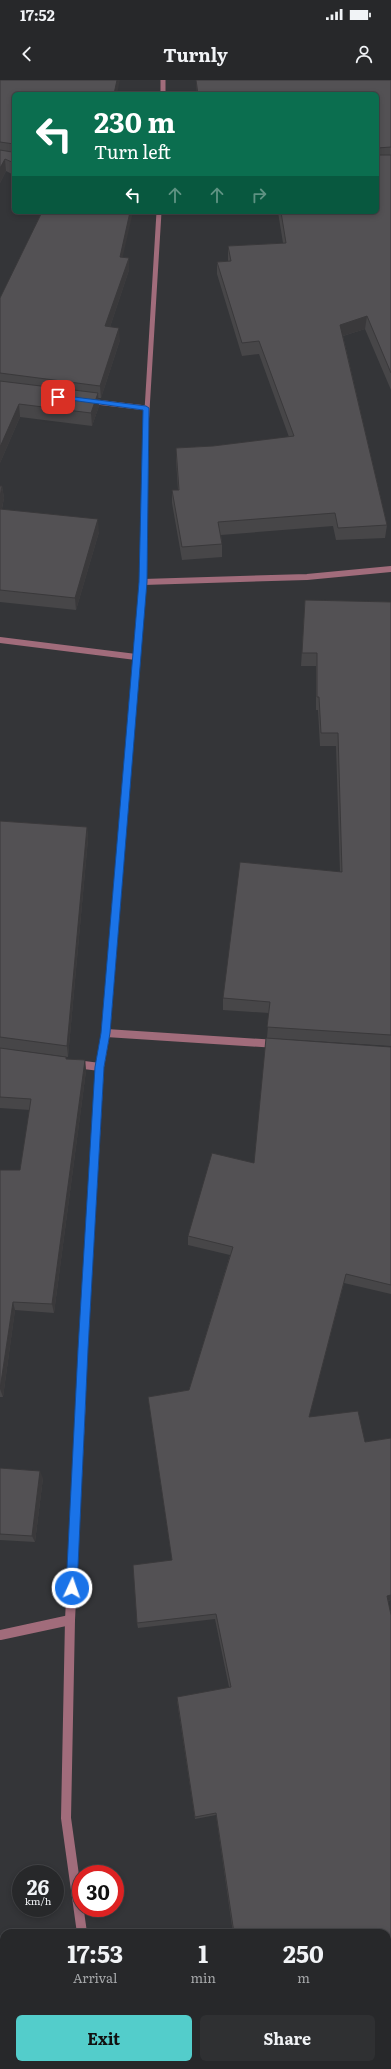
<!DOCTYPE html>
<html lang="en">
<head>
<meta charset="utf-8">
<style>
  :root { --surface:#27282a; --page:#2f3032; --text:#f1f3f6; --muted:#a4a6a8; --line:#434447; --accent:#53cdcb }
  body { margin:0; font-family:Literata,serif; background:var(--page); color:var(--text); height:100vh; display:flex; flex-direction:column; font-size:15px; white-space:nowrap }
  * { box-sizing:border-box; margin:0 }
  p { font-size:13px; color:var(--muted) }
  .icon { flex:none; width:22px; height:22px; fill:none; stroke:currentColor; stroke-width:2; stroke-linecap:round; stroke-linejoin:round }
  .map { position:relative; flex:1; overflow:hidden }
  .side { position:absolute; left:0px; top:1849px; width:391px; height:140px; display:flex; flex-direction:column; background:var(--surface); border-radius:12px 12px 0 0; box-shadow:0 2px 6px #0003,0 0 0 1px var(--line) }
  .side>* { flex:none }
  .top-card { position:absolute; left:12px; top:12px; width:367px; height:122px; border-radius:6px; box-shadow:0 2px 6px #0003,0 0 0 1px var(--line); background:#0b6e4f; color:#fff; overflow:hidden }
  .speed { position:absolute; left:12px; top:1785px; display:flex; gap:8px; font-size:20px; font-weight:700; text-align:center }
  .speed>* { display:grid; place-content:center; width:52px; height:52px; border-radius:50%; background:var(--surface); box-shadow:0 2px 6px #0003,0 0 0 1px var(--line); line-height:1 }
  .speed small { font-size:10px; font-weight:400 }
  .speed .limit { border:6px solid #d22; background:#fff; color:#111 }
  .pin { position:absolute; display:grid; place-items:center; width:34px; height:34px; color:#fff; margin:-17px; border-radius:8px; box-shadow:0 2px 6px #0006 }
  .me { position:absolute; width:44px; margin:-22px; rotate:3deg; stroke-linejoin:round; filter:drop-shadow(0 0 3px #0008) }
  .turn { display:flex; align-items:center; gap:14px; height:84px; padding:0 16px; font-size:18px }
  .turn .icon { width:52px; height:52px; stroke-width:2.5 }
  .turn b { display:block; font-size:28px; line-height:34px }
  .lanes { display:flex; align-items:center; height:38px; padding:0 16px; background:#0003; justify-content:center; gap:20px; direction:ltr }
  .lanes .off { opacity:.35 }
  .eta { display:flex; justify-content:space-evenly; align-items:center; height:68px; text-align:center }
  .eta b { font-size:24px; font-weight:700; line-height:28px }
  .primary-button { display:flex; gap:8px; margin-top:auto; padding:8px 16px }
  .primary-button a { flex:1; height:46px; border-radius:6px; background:var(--accent); color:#111; font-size:16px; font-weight:700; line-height:46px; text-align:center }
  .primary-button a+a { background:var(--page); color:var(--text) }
  .status { display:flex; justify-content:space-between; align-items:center; height:28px; padding:0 20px; background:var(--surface); direction:ltr }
  .status svg { height:11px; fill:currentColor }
  header { display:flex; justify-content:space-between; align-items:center; height:52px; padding:0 16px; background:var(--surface); font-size:18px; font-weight:700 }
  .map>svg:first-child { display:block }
</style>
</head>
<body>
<div class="status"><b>17:52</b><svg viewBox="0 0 49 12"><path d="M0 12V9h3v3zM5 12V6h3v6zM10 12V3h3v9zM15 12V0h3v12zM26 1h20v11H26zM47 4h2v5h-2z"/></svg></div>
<header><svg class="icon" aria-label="back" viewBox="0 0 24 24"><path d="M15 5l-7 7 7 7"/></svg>Turnly<svg class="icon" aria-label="person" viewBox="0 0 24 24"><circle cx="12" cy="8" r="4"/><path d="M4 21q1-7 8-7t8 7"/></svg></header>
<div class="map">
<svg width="391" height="1989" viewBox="0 0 391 1989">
  <rect width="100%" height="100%" fill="#343538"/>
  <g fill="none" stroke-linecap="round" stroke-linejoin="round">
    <!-- lane -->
    <polyline stroke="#a16c7b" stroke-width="8" points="106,953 277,964"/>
    <!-- street-far3 -->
    <g stroke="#a16c7b" stroke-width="5">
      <polyline points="163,0 163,14"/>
      <polyline points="88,321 146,328"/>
      <polyline points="146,347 159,132"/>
    </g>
    <!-- street-far2 -->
    <g stroke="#a16c7b" stroke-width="6">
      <polyline points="143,502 307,497 391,489"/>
      <polyline points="0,560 136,577"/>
      <polyline points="120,779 143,502 146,346"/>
    </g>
    <!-- street-far1 -->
    <g stroke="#a16c7b" stroke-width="8">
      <polyline points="76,984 100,987"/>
      <polyline points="81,1317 100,987 106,953 120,778"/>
    </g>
    <!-- street -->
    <g stroke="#a16c7b" stroke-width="10">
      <polyline points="81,1316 70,1540 66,1738 82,1853"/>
      <polyline points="0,1555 70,1540"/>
      <polyline points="99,1985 100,1989"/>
    </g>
  </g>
  <!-- wall -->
  <g fill="#474648">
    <polygon points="0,0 14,14 14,95 6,91 0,103"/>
    <polygon points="196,0 391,0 391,310 365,249 343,256 387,445 385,458 336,460 333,446 221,455 222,464 222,477 182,480 172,423 172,410 178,410 176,380 176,368 213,366 289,357 259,274 242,276 217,194 217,182 228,181 228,166 283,163 278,132 377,132 377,14 197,14"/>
    <polygon points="123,177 129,178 129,190 110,247 120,260 101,318 98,318 99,326 92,346 20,337 0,383 0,218"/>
    <polygon points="0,406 2,406 4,418 2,429 99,452 76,530 0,522"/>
    <polygon points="305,520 391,522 391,966 267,958 269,933 223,930 223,918 340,792 336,666 320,666 318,630 316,630 316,586 301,586"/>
    <polygon points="0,741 87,747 88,759 68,977 0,968"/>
    <polygon points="391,967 391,1214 344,1203 309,1337 365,1362 391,1358 391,1520 388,1521 387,1853 233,1853 216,1735 195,1739 177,1621 229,1607 215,1539 138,1548 137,1543 172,1480 148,1317 189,1310 230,1175 188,1165 188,1156 254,1083"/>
    <polygon points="0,968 66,979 85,980 86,991 54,1233 15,1230 3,1317 0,1317 0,1090 20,1090 30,1030 0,1028"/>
    <polygon points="0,1388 43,1398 35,1462 0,1460"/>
  </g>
  <!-- shaded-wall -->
  <g fill="#3a393b">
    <polygon points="117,0 120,0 117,14 114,14"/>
    <polygon points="5,79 6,91 0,103 0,88"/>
    <polygon points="130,132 133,132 120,189 120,177"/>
    <polygon points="129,178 129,190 106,259 105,246"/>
    <polygon points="367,236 365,249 339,257 340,245"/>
    <polygon points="119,248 120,260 101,318 100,306"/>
    <polygon points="98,313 99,326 92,346 91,333"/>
    <polygon points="19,324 20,337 0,383 0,367"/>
    <polygon points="2,406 4,418 0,437 0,417"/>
    <polygon points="98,439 99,452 76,530 75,518"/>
    <polygon points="87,747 88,759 68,977 67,966"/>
    <polygon points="85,980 86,991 54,1233 52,1224"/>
    <polygon points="13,1222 15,1230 3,1317 0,1309"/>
    <polygon points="40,1391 43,1398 35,1462 32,1456"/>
    <polygon points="391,1515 391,1520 384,1521 387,1516"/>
    <polygon points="0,1855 1,1886 0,1887"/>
  </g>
  <!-- building -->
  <g fill="#535154" stroke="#3a393b">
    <polygon points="0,0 117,0 114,14 14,14 14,64 0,62"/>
    <polygon points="196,0 391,0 391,67 377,68 377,14 198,14"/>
    <polygon points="0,70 12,72 14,71 14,83 5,79 0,88"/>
    <polygon points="377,74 378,75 391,75 391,293 367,236 340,245 387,445 338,448 335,433 218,442 222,464 182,467 172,410 179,410 176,368 213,366 294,356 259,261 242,263 217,182 231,181 228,166 286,163 281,132 377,132"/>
    <polygon points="42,132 130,132 120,177 129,178 105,246 119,248 100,306 0,293 0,218"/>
    <polygon points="0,301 98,313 91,333 19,324 0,367"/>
    <polygon points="0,406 2,406 0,417"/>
    <polygon points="0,429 98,439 75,518 0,510"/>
    <polygon points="305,520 391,522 391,955 267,947 270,922 223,918 240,782 342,792 338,653 321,653 319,617 317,617 317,573 302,573"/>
    <polygon points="0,741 87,747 67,966 0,957"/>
    <polygon points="266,958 391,967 391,1205 346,1194 309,1337 358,1331 365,1362 391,1358 391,1515 387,1516 391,1535 391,1905 387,1906 387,1853 234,1853 216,1733 195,1737 177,1617 231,1607 216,1534 137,1543 133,1485 172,1480 148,1317 189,1310 233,1167 188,1156 212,1073 254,1083"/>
    <polygon points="0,968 66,977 66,979 85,980 52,1224 13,1222 0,1309 0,1090 20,1090 31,1019 0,1017"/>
    <polygon points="0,1388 40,1391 32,1456 0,1454"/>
    <polygon points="159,1985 356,1985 357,1989 160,1989"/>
  </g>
  <!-- route -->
  <polygon fill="#1a73e8" stroke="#114b97" points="58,315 146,326 149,328 147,502 110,953 104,987 88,1269 77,1508 75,1512 72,1513 68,1512 66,1508 78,1269 95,987 101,953 139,502 143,330 56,318 56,315"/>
</svg>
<div class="speed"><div>26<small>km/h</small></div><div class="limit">30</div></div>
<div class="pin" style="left:58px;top:317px;background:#d93025"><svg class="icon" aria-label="arrive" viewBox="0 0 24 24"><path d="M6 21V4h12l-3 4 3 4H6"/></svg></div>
<svg class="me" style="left:72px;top:1508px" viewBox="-20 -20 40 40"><circle r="17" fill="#1a73e8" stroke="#fff" stroke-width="3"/><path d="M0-11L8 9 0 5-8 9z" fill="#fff"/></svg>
<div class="top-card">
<div class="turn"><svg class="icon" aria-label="left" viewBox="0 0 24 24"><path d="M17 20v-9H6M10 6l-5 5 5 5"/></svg><div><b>230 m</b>Turn left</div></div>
<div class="lanes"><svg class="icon" aria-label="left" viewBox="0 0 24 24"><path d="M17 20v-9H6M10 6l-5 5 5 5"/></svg><svg class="icon off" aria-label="ahead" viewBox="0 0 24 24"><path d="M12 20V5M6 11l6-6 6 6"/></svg><svg class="icon off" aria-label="ahead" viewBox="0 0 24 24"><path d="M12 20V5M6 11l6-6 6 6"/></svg><svg class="icon off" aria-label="right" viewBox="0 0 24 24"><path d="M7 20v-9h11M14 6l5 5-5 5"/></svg></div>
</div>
<section class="side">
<div class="eta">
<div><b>17:53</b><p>Arrival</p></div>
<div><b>1</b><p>min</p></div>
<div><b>250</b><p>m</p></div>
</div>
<div class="primary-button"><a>Exit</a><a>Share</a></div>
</section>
</div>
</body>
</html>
